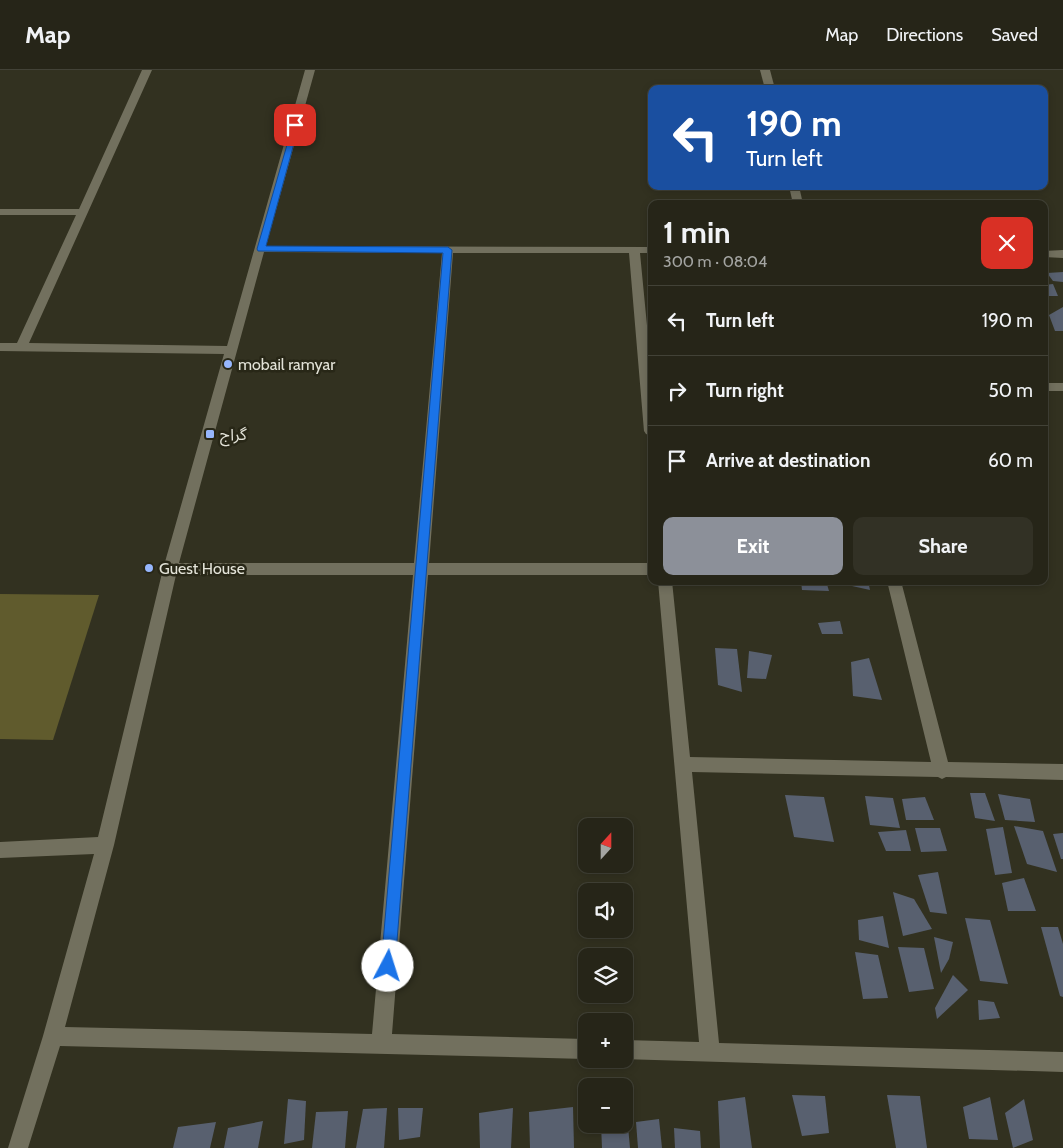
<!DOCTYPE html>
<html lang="en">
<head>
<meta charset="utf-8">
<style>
  :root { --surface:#262518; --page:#323125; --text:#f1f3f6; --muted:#a4a5a2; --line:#424237; --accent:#8c9099 }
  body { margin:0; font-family:Cabin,"Noto Sans Arabic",sans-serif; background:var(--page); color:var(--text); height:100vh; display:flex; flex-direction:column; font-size:19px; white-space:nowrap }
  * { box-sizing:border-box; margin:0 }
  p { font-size:16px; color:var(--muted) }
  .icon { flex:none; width:28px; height:28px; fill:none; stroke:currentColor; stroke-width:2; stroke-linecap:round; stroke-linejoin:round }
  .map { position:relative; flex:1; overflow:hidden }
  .panel { position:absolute; left:648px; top:130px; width:400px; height:385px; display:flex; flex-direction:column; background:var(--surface); border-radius:10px; box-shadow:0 2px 8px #0003,0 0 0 1px var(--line) }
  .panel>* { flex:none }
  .banner { position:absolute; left:648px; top:15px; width:400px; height:105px; border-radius:10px; box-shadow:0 2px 8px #0003,0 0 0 1px var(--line); background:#1a4fa0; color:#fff; overflow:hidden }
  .needle { width:32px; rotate:21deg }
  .buttons { position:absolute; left:578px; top:748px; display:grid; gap:10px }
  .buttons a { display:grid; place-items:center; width:55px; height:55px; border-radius:10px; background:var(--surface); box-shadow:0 2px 8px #0003,0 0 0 1px var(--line); font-size:25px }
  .pin { position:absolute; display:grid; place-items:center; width:42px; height:42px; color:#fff; margin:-21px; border-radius:10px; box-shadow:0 2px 8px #0006 }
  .me { position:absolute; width:55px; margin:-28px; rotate:5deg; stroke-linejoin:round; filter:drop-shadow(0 0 4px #0008) }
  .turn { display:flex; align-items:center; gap:18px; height:105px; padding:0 15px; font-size:22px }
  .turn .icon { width:65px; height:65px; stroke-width:2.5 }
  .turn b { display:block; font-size:35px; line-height:42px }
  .round { display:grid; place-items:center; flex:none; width:52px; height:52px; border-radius:10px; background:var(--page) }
  .summary { display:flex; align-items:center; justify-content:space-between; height:85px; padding:0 15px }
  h1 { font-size:30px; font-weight:700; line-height:38px }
  .button { display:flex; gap:10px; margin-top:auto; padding:10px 15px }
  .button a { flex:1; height:58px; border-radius:10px; background:var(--accent); color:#fff; font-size:20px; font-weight:700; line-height:58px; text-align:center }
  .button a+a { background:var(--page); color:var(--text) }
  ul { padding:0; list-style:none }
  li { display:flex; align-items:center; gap:15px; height:70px; padding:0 15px; border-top:1px solid var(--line) }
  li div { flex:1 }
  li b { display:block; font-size:19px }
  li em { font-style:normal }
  header { display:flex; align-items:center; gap:30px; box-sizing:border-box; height:70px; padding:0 25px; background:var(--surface); border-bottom:1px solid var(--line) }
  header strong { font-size:24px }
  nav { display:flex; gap:28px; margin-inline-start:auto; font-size:18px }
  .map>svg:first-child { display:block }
</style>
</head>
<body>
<header>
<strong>Map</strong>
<nav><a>Map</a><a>Directions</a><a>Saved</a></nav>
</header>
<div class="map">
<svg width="1063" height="1078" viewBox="0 0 1063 1078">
  <rect width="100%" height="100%" fill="#323120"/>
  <!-- green -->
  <polygon fill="#605b2d" points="0,524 99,525 53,670 0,669"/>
  <!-- building -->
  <g fill="#58606f">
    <polygon points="1063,202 1063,212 1053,211 1047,203"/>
    <polygon points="1053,214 1058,226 1044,226 1044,215"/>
    <polygon points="1063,237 1063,261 1055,261 1049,245"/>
    <polygon points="801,511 826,511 829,521 802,520"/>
    <polygon points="851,511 868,511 870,520 852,516"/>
    <polygon points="840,551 843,564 822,564 818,553"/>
    <polygon points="715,578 737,579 742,622 718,615"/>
    <polygon points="749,581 772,585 766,609 747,608"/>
    <polygon points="869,588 882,630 853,626 851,592"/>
    <polygon points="970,723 985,723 995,751 975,748"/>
    <polygon points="998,724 1030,729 1035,752 1005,750"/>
    <polygon points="785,725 824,727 834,772 794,767"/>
    <polygon points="865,726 893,728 900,758 870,755"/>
    <polygon points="925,727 934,750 906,750 902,729"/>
    <polygon points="1014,756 1043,761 1057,802 1027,794"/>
    <polygon points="1003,757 1012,803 995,805 986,759"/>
    <polygon points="915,758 940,758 947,781 921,782"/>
    <polygon points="906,760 911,781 886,781 878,762"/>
    <polygon points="1063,763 1063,789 1061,789 1053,764"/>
    <polygon points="938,802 947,844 930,842 918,805"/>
    <polygon points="1024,808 1036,841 1008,841 1002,813"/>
    <polygon points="893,822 914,829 932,859 903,866"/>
    <polygon points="883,846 889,878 859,870 858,850"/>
    <polygon points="965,848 990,850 1008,914 980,911"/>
    <polygon points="1041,857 1058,857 1063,874 1063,927 1060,926"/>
    <polygon points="934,867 953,872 949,889 941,903"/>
    <polygon points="898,877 924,878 934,919 909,922"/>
    <polygon points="855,882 878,885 888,928 863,929"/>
    <polygon points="953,905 968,920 937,949 935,938"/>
    <polygon points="978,930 994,932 1000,948 979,950"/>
    <polygon points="792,1025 825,1026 829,1063 802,1066"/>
    <polygon points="887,1025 920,1026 927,1078 896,1078"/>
    <polygon points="745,1027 752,1078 720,1078 718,1031"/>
    <polygon points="990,1027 998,1070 969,1069 963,1037"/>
    <polygon points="288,1029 306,1031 304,1070 284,1074"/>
    <polygon points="1024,1029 1033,1070 1013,1078 1005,1043"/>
    <polygon points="573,1037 574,1078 530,1078 529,1042"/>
    <polygon points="387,1038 384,1078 356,1078 363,1039"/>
    <polygon points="398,1038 423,1038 420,1067 399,1070"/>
    <polygon points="513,1038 511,1078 480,1078 479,1043"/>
    <polygon points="348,1041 345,1078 312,1078 316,1042"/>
    <polygon points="624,1044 627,1045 630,1078 602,1078 601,1054 624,1054"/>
    <polygon points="659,1049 662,1078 638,1078 636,1052"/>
    <polygon points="263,1051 258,1078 224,1078 228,1058"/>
    <polygon points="216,1052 210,1078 173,1078 178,1057"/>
    <polygon points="674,1058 700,1061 701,1078 675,1078"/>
  </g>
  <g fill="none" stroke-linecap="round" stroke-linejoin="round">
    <!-- minor -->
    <g fill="#72705e" fill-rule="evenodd">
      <path d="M142 0H152L29 273 227 276 305 0H315L266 176 651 177V183H640L651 297V366L646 364 644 361 629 183H453L429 493H651V505H428L392 964 586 969V989L60 976 28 1078H8L43 966 94 784 0 788V772L98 767 163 499 224 284 0 281V273H17L76 145H0V139H79ZM264 182 442 183 414 493H179ZM176 505H413L372 964 65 957 114 775Z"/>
      <polygon points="760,0 770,0 775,19 765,19"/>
      <polygon points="789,116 799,116 803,134 793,134"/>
      <polygon points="1063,180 1063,188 1044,187 1044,181"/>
      <rect x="1044" y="313" width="19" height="8"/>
      <polygon points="658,511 672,511 690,687 931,692 887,511 901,511 948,692 1063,694 1063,710 946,707 942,709 938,707 692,702 719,973 1063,982 1063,1002 621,989 624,989 624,970 699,972"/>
    </g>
  </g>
  <!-- route -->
  <polygon fill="#1a73e8" stroke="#114b97" points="293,54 299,55 266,176 448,177 452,180 395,896 393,901 388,903 383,901 381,896 443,183 258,181 257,179"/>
  <!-- markers -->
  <g fill="#96b6fd" stroke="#282717" stroke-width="2">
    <circle cx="228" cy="294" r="5"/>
    <rect x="205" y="359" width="10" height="10" rx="2.5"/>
    <circle cx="149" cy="498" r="5"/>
  </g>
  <g text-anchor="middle" stroke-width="5" stroke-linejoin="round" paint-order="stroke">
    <!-- poi labels -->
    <g font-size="16" fill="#e3e3d8" stroke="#282717" text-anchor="start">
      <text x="238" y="300">mobail ramyar</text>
      <text x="220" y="370">گراج</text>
      <text x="159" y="504">Guest House</text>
    </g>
  </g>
</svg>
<div class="buttons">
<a><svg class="needle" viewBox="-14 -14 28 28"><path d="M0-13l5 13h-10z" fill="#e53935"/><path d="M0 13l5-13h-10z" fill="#a4a5a2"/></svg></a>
<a><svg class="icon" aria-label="sound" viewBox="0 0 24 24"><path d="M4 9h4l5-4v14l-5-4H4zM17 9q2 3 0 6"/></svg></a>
<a><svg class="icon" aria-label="layers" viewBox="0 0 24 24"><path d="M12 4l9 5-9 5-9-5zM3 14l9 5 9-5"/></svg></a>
<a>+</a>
<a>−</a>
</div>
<div class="pin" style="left:295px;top:55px;background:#d93025"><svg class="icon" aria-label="arrive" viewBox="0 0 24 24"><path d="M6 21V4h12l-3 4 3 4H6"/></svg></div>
<svg class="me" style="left:388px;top:896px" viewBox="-20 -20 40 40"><circle r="19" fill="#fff"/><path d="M0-13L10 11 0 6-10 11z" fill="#1a73e8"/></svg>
<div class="banner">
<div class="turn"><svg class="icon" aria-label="left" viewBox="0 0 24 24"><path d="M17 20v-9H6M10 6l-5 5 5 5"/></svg><div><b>190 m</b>Turn left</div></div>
</div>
<section class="panel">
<div class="summary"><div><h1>1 min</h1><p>300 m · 08:04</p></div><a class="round" style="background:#d93025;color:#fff"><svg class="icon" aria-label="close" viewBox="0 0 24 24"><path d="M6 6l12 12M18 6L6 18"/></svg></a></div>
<ul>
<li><svg class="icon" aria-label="left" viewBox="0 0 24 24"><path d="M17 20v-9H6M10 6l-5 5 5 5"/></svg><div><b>Turn left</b></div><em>190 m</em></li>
<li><svg class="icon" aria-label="right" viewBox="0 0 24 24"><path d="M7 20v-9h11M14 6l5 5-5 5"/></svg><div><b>Turn right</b></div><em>50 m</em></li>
<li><svg class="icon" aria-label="arrive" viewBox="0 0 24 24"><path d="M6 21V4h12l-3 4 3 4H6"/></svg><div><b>Arrive at destination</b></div><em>60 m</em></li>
</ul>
<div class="button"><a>Exit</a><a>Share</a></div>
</section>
</div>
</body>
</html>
